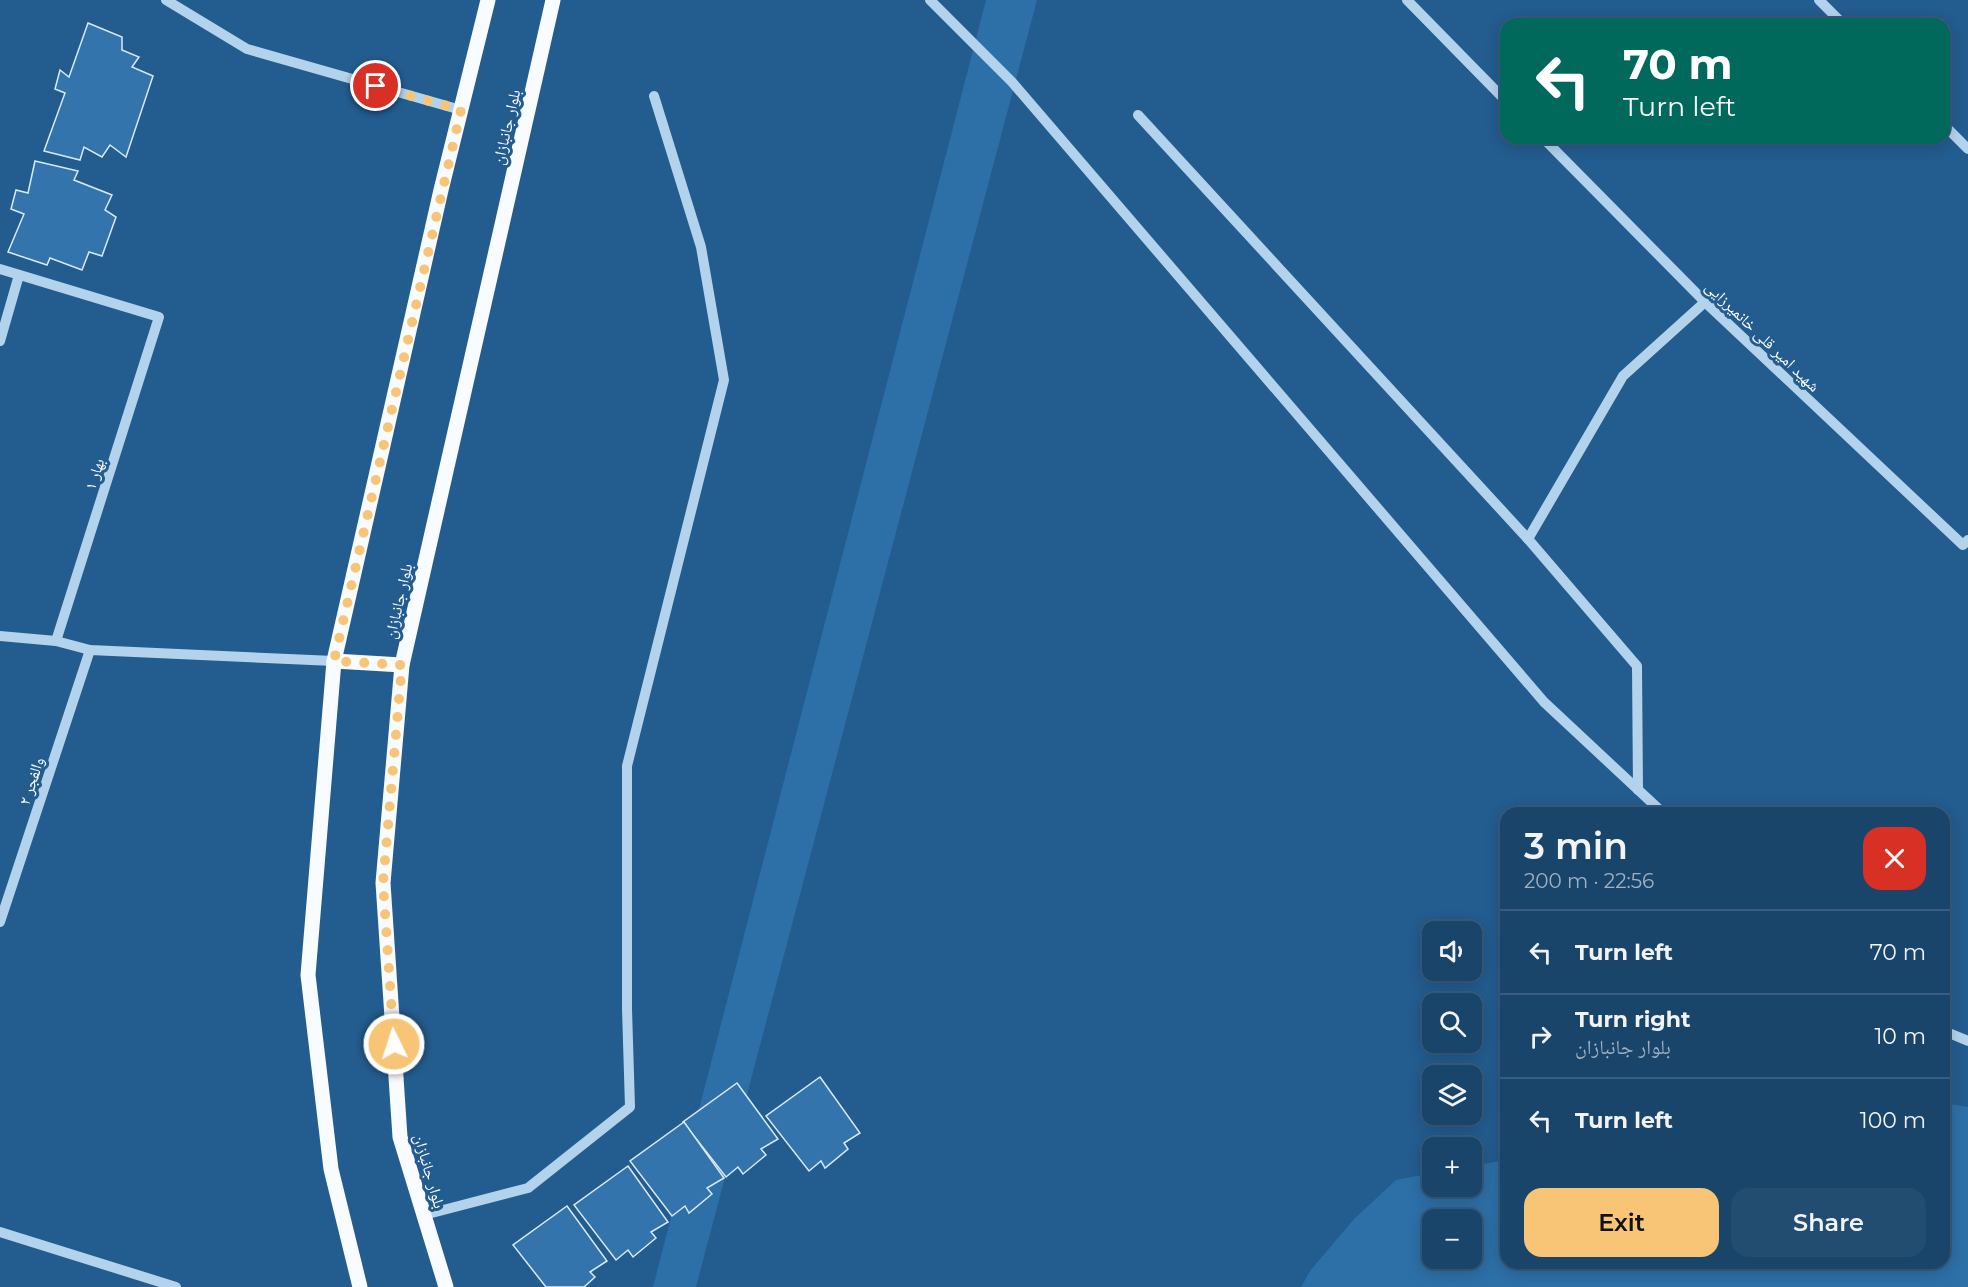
<!DOCTYPE html>
<html lang="en">
<head>
<meta charset="utf-8">
<style>
  :root { --surface:#1a456b; --page:#234c71; --text:#f1f3f6; --muted:#9fb1c1; --line:#385d7e; --accent:#f7c575 }
  body { margin:0; font-family:Montserrat,"Noto Naskh Arabic",sans-serif; background:var(--page); color:var(--text); height:100vh; display:flex; flex-direction:column; font-size:22px; white-space:nowrap }
  * { box-sizing:border-box; margin:0 }
  p { font-size:20px; color:var(--muted) }
  .icon { flex:none; width:33px; height:33px; fill:none; stroke:currentColor; stroke-width:2; stroke-linecap:round; stroke-linejoin:round }
  .map { position:relative; flex:1; overflow:hidden }
  .sheet { position:absolute; left:1500px; top:807px; width:450px; height:462px; display:flex; flex-direction:column; background:var(--surface); border-radius:18px; box-shadow:0 3px 15px #0003,0 0 0 2px var(--line) }
  .sheet>* { flex:none }
  .hud { position:absolute; left:1500px; top:18px; width:450px; height:126px; border-radius:18px; box-shadow:0 3px 15px #0003,0 0 0 2px var(--line); background:#00695c; color:#fff; overflow:hidden }
  .fabs { position:absolute; left:1422px; top:921px; display:grid; gap:12px }
  .fabs a { display:grid; place-items:center; width:60px; height:60px; border-radius:12px; background:var(--surface); box-shadow:0 3px 15px #0003,0 0 0 2px var(--line); font-size:30px }
  .pin { position:absolute; display:grid; place-items:center; width:51px; height:51px; color:#fff; margin:-26px; border:3px solid #fff; border-radius:50%; box-shadow:0 2px 6px #0007 }
  .me { position:absolute; width:66px; margin:-33px; rotate:356deg; stroke-linejoin:round; filter:drop-shadow(0 0 4px #0008) }
  .turn { display:flex; align-items:center; gap:21px; height:126px; padding:0 24px; font-size:27px }
  .turn .icon { width:78px; height:78px; stroke-width:2.5 }
  .turn b { display:block; font-size:42px; line-height:51px }
  .round { display:grid; place-items:center; flex:none; width:63px; height:63px; border-radius:18px; background:var(--page) }
  .summary { display:flex; align-items:center; justify-content:space-between; height:102px; padding:0 24px }
  h1 { font-size:36px; font-weight:600; line-height:45px }
  .action { display:flex; gap:12px; margin-top:auto; padding:12px 24px }
  .action a { flex:1; height:69px; border-radius:18px; background:var(--accent); color:#111; font-size:24px; font-weight:600; line-height:69px; text-align:center }
  .action a+a { background:var(--page); color:var(--text) }
  ul { padding:0; list-style:none }
  li { display:flex; align-items:center; gap:18px; height:84px; padding:0 24px; border-top:2px solid var(--line) }
  li div { flex:1 }
  li b { display:block; font-size:22px }
  li em { font-style:normal }
  .map>svg:first-child { display:block }
</style>
</head>
<body>
<div class="map">
<svg width="1968" height="1287" viewBox="0 0 1968 1287">
  <rect width="100%" height="100%" fill="#235c8f"/>
  <!-- green -->
  <g fill="#2d6fa7" fill-rule="evenodd">
    <polygon points="986,0 1037,0 696,1287 653,1287"/>
    <path d="M1944 1103 1968 1107V1287H1301L1310 1271 1354 1219 1396 1180 1432 1173V1186H1472V1166L1506 1160V1263H1944ZM1432 1220H1472V1258H1432Z"/>
  </g>
  <!-- building -->
  <g fill="#3374ac" stroke="#d8eaf9" stroke-width="1.5">
    <polygon points="88,23 122,37 122,50 139,57 132,67 153,76 126,157 110,145 102,157 84,147 80,160 44,151 65,93 55,89 60,70 69,77"/>
    <polygon points="35,161 78,171 74,180 112,195 105,210 116,217 102,256 89,252 82,270 50,258 47,265 8,252 24,214 11,209 16,190 28,193"/>
    <polygon points="820,1077 860,1133 844,1143 848,1149 825,1168 821,1161 809,1171 766,1116"/>
    <polygon points="737,1083 778,1139 761,1149 766,1155 743,1174 738,1167 726,1177 683,1122"/>
    <polygon points="684,1122 724,1178 707,1188 712,1194 689,1213 685,1206 672,1216 630,1161"/>
    <polygon points="628,1166 668,1222 651,1232 656,1238 633,1257 628,1250 616,1260 574,1205"/>
    <polygon points="567,1206 607,1261 590,1272 595,1277 584,1287 546,1287 513,1245"/>
  </g>
  <g fill="none" stroke-linecap="round" stroke-linejoin="round">
    <!-- minor -->
    <g stroke="#b3d2ec" stroke-width="10">
      <polyline points="166,0 247,49 461,110"/>
      <polyline points="930,0 1012,82 1544,702 1663,813"/>
      <polyline points="1407,0 1506,101"/>
      <polyline points="1819,0 1843,24"/>
      <polyline points="1138,115 1528,539"/>
      <polyline points="1944,125 1968,149"/>
      <polyline points="1543,138 1705,302 1963,545 1968,540"/>
      <polyline points="0,269 159,317 56,641"/>
      <polyline points="0,341 19,275"/>
      <polyline points="0,636 56,641 90,650 334,661"/>
      <polyline points="1638,790 1637,666 1528,539 1623,376 1705,302"/>
      <polyline points="0,922 90,650"/>
      <polyline points="1944,1031 1968,1041"/>
      <polyline points="424,1215 528,1188 630,1107 627,1009 627,766 724,380 701,247 654,96"/>
      <polyline points="0,1232 176,1287"/>
    </g>
    <!-- major -->
    <g stroke="#f8fbff" stroke-width="15">
      <polyline points="334,661 402,665"/>
      <polyline points="360,1287 331,1169 308,975 334,661 441,190 488,0"/>
      <polyline points="446,1287 400,1137 383,883 402,665 553,0"/>
    </g>
  </g>
  <g fill="none" stroke-linecap="round" stroke-linejoin="round">
    <!-- route -->
    <polyline stroke="#f7c575" stroke-width="10" stroke-dasharray="0 18" points="376,86 461,110 334,661 402,665 383,883 394,1044"/>
  </g>
  <g text-anchor="middle" stroke-width="6" stroke-linejoin="round" paint-order="stroke">
    <!-- street labels -->
    <g font-size="16" fill="#fff" stroke="#235c8f">
      <text transform="translate(506 127) rotate(-77)" y="6">بلوار جانبازان</text>
      <text transform="translate(1763 336) rotate(44)" y="6">شهید امیر قلی خانمیرزایی</text>
      <text transform="translate(94 474) rotate(-72)" y="6">بهار ۱</text>
      <text transform="translate(398 601) rotate(-77)" y="6">بلوار جانبازان</text>
      <text transform="translate(31 781) rotate(-72)" y="6">والفجر ۲</text>
      <text transform="translate(430 1171) rotate(74)" y="6">بلوار جانبازان</text>
    </g>
  </g>
</svg>
<div class="fabs">
<a><svg class="icon" aria-label="sound" viewBox="0 0 24 24"><path d="M4 9h4l5-4v14l-5-4H4zM17 9q2 3 0 6"/></svg></a>
<a><svg class="icon" aria-label="search" viewBox="0 0 24 24"><circle cx="10" cy="10" r="6"/><path d="M15 15l6 6"/></svg></a>
<a><svg class="icon" aria-label="layers" viewBox="0 0 24 24"><path d="M12 4l9 5-9 5-9-5zM3 14l9 5 9-5"/></svg></a>
<a>+</a>
<a>−</a>
</div>
<div class="pin" style="left:376px;top:86px;background:#d93025"><svg class="icon" aria-label="arrive" viewBox="0 0 24 24"><path d="M6 21V4h12l-3 4 3 4H6"/></svg></div>
<svg class="me" style="left:394px;top:1044px" viewBox="-20 -20 40 40"><circle r="17" fill="#f7c575" stroke="#fff" stroke-width="3"/><path d="M0-11L8 9 0 5-8 9z" fill="#fff"/></svg>
<div class="hud">
<div class="turn"><svg class="icon" aria-label="left" viewBox="0 0 24 24"><path d="M17 20v-9H6M10 6l-5 5 5 5"/></svg><div><b>70 m</b>Turn left</div></div>
</div>
<section class="sheet">
<div class="summary"><div><h1>3 min</h1><p>200 m · 22:56</p></div><a class="round" style="background:#d93025;color:#fff"><svg class="icon" aria-label="close" viewBox="0 0 24 24"><path d="M6 6l12 12M18 6L6 18"/></svg></a></div>
<ul>
<li><svg class="icon" aria-label="left" viewBox="0 0 24 24"><path d="M17 20v-9H6M10 6l-5 5 5 5"/></svg><div><b>Turn left</b></div><em>70 m</em></li>
<li><svg class="icon" aria-label="right" viewBox="0 0 24 24"><path d="M7 20v-9h11M14 6l5 5-5 5"/></svg><div><b>Turn right</b><p>بلوار جانبازان</p></div><em>10 m</em></li>
<li><svg class="icon" aria-label="left" viewBox="0 0 24 24"><path d="M17 20v-9H6M10 6l-5 5 5 5"/></svg><div><b>Turn left</b></div><em>100 m</em></li>
</ul>
<div class="action"><a>Exit</a><a>Share</a></div>
</section>
</div>
</body>
</html>
